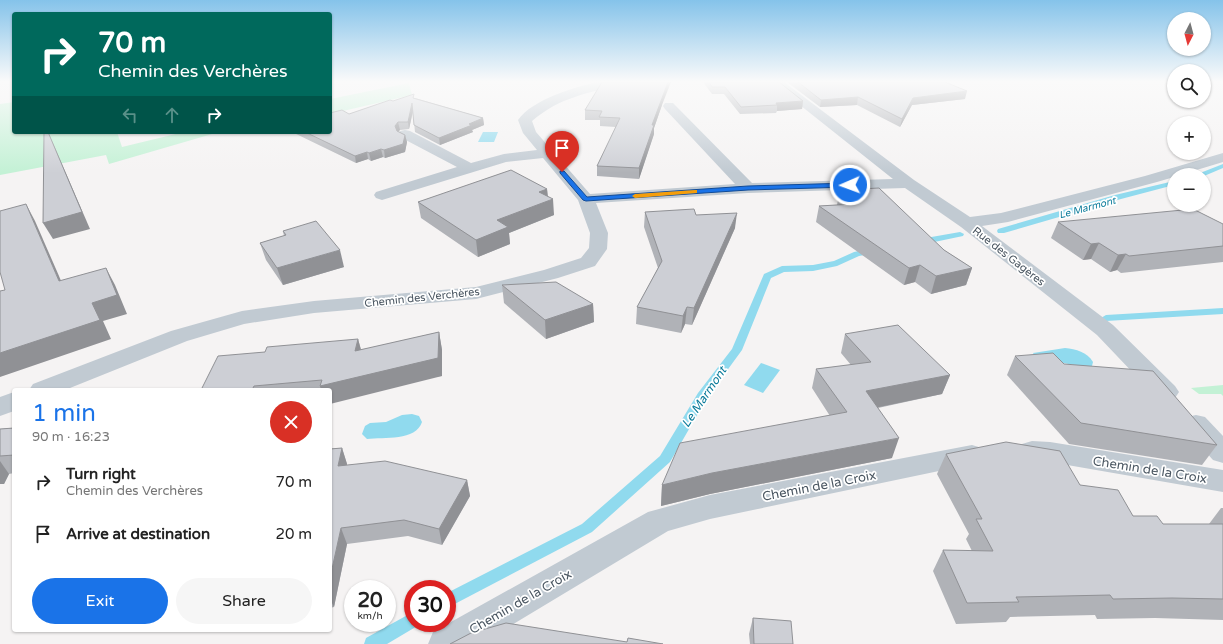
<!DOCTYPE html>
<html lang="en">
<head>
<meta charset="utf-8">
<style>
  :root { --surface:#fff; --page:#f6f6f6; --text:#222; --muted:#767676; --accent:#1a73e8 }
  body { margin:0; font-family:"Varela Round",sans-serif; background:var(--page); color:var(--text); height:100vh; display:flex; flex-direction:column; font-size:15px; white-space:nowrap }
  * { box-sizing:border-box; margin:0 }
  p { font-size:13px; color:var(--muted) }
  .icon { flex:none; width:22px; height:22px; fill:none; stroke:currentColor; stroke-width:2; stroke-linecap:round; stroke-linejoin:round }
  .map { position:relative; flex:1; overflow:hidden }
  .side { position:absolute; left:12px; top:388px; width:320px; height:244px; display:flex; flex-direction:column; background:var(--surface); border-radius:4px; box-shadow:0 1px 3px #0004 }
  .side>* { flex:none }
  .top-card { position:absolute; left:12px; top:12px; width:320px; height:122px; border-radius:4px; box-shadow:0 1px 3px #0004; background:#00695c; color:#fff; overflow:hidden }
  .needle { width:26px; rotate:186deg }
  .buttons { position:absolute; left:1167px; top:12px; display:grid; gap:8px }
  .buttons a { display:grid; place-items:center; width:44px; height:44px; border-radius:50%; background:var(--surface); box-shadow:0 1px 3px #0004; font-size:20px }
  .speed { position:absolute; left:344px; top:580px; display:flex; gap:8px; font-size:20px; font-weight:700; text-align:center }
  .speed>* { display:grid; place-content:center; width:52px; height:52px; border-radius:50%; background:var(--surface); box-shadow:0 1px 3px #0004; line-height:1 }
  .speed small { font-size:10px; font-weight:400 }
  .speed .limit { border:6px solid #d22; background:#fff; color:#111 }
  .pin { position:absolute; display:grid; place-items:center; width:34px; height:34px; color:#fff; margin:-41px -17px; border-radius:50% 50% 50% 0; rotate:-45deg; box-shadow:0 0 4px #0007 }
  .pin .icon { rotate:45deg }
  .me { position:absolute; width:44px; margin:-22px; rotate:268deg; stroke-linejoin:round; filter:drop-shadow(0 0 3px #0008) }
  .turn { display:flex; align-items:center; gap:14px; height:84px; padding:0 20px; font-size:18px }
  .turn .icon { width:52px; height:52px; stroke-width:2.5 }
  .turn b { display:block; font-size:28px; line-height:34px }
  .lanes { display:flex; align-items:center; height:38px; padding:0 20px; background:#0003; justify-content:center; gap:20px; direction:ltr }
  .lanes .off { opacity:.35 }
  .round { display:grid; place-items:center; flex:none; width:42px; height:42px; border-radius:21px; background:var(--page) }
  .headline { display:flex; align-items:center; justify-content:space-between; height:68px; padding:0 20px }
  h1 { font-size:24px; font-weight:600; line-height:30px; color:var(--accent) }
  .cta { display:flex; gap:8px; margin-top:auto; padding:8px 20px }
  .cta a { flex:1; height:46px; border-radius:24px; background:var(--accent); color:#fff; font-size:16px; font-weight:600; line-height:46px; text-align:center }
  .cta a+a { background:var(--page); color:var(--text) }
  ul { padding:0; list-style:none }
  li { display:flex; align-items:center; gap:12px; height:52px; padding:0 20px }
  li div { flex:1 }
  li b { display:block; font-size:15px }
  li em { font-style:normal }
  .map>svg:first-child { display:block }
</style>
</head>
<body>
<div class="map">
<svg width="1223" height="644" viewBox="0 0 1223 644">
  <rect width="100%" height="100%" fill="#f5f3f3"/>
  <!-- green -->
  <g fill="#c3f1d5">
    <polygon points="409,83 412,95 330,114 330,99"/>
    <polygon points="14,102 14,132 117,132 122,147 184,132 219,132 109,164 106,155 0,175 0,104"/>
    <polygon points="1223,385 1223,396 1221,394 1199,394 1191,388"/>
  </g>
  <!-- water -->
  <g fill="#90daee">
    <polygon points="483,132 498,132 494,142 478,142"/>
    <path d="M1065 348C1076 349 1087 352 1093 362L1092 366H1078L1035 357 1033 353Z"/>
    <polygon points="761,363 780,370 763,393 744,385"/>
    <path d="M412 414 419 416 422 422C416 441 384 437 367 439L362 434 365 426 370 423 386 422 402 415Z"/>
  </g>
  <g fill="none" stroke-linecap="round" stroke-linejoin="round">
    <!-- stream -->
    <g fill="#90daee" fill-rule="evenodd">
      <polygon points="1223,164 1223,168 1204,176 1195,175"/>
      <polygon points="1174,181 1174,185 1121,199 1004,233 998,233 997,231 998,229 1115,195"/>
      <polygon points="960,232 964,234 963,236 920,245 916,242 920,239"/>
      <polygon points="872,248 876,251 875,253 859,256 837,266 813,271 784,272 771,278 742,350 707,398 670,462 592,532 447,608 447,593 582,524 660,456 698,393 732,349 764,274 782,266 813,265 834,261 854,252"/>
      <polygon points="1223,308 1223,314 1106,321 1101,318 1106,315"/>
      <polygon points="413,612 413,623 420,623 419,625 387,644 364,644 366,638"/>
    </g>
    <!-- minor -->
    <g fill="#c1cad2" fill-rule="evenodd">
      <path d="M598 82H624L623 84C588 93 560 97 532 121L536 132 590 194 735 184 665 109 663 106 665 103H673L752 183 893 179 771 82H784L914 180 970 217 1001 213 1145 176 1223 153V162L1180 175H1174V177L1157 182 1008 222 982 226 1113 325 1175 386 1179 392 1175 398 1166 400 1157 398 1097 335 961 227 905 188 748 193 596 203 608 233 607 249 595 266 558 278 476 299 314 313 244 324 187 341 65 390H29L33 384 171 331 242 311 314 301 476 287 544 270 581 258 589 248 590 233 578 200 543 158 506 162 382 200 376 198 374 195 376 192 457 167 400 137 398 134 400 131 405 130 410 131 471 163 504 154 537 150 523 133 518 120C533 99 575 87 598 82Z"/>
      <polygon points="14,392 14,411 0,416 0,397"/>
      <polygon points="1196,415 1205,417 1223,436 1223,463 1213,460 1187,431 1183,424 1187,417"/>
      <polygon points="1032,441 1050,442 1223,470 1223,492 1050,462 1032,461 1022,458 1018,451 1022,444"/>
      <polygon points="972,445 982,448 986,455 982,462 710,519 668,531 480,644 428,644 433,632 648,512 710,495"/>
    </g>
  </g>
  <!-- wall -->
  <g fill="#b0b2b7">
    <polygon points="703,82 779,82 803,101 802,109 777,111 776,113 740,114 724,94 712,94"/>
    <polygon points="787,82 945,82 965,99 912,105 900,127 857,105 820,107"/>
    <polygon points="415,98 483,118 484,125 472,130 473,132 440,145 415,132 413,112 409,129 400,130 398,131 405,135 407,142 405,152 385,158 383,157 371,161 368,159 356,163 292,132 330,132 349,114 393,101"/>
    <polygon points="662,105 654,128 654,134 639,179 597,176 597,166 616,127 600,126 600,120 585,120 585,110"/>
    <polygon points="547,189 548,196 554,215 509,233 510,244 478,257 421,218 418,202"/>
    <polygon points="840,190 944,250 972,268 966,285 931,294 915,282 904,285 816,222 819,206 837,205"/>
    <polygon points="645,212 696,215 735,228 692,325 685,324 681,333 636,324 637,307 658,268 644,227"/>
    <polygon points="1058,222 1223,224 1223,262 1121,273 1117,270 1110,272 1091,259 1083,260 1051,238"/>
    <polygon points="283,231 344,267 283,285 266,260 260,243 284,236"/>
    <polygon points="502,285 593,304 594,322 546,339 504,303"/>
    <polygon points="439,332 442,350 442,376 330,390 201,390 265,352 358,339 361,350"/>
    <polygon points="845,334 950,375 942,394 878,408 892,458 710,494 661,506 662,485 830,416 812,388 816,369 851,365 841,353"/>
    <polygon points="1015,356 1064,364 1217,445 1202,465 1069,444 1007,375"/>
    <polygon points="14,428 14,473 9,474 4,484 0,484 0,429"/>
    <polygon points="342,448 347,464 347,466 467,480 470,496 442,545 408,536 347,544 334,607 330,608 330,449"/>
    <polygon points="946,454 1080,485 1133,516 1163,524 1209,524 1221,508 1223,508 1223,620 1155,618 1097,619 1095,615 1010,617 1006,622 956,624 933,571 943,550 972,551 966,539 969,534 937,474"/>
    <polygon points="753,618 793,644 750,644 749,634"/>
  </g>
  <!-- shaded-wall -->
  <g fill="#909195">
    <polygon points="668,82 671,82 662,105 654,128 654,134 639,179 639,168 652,125"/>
    <polygon points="967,91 965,99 912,105 900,127 902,119 913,98"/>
    <polygon points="858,97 857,105 820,107 821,100"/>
    <polygon points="803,101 802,109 777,111 777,105 776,103"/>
    <polygon points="412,103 413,110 409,129 408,122"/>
    <polygon points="483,118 484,125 472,130 473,132 440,145 439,138 469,124"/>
    <polygon points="398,122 400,130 397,133 395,126"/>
    <polygon points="48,132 90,229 53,239 43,223"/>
    <polygon points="405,135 407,142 405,152 385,158 384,150"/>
    <polygon points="381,149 383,157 371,161 369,153"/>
    <polygon points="367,152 368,159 356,163 355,156"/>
    <polygon points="547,189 548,201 553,199 554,215 509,233 510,244 478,257 476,240 497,220 539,192"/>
    <polygon points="26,204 35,221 69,299 59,281"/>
    <polygon points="737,213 735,228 692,325 694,308"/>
    <polygon points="1099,243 1091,259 1083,260 1091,244"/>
    <polygon points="340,250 344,267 283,285 277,268"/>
    <polygon points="1126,254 1117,270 1110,272 1118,255"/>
    <polygon points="920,265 915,282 904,285 909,268"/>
    <polygon points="106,268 115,285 127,314 103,321 111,339 0,377 0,353 92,303"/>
    <polygon points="972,268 966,285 931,294 936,276"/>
    <polygon points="593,304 594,322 546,339 545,320"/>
    <polygon points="687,307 685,324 681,333 683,316"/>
    <polygon points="439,332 442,350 442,376 330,404 330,390 321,390 320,386"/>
    <polygon points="358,339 363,357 355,351"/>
    <polygon points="950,375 942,394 860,411 866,391"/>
    <polygon points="899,438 892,458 710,494 661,506 662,485 712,473"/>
    <polygon points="342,448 347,464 343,482 338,466"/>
    <polygon points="0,461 9,474 4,484 0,484"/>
    <polygon points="467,480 470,496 442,545 439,529"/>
    <polygon points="341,528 347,544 334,607 330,599 330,578"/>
  </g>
  <!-- building -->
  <g fill="#cdcfd5" stroke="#909195">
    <polygon points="602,82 668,82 652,125 654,125 639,168 597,166 620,118 599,117 602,111 585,110"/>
    <polygon points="709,82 779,82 803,101 776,103 777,105 741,107 725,87 712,87"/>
    <polygon points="798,82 945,82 967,91 913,98 902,119 858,97 821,100"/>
    <polygon points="414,94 413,98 483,118 469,124 472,125 439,138 414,125 412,103 408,122 398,122 395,126 397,131 405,135 403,144 384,150 381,149 369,153 367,152 355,156 305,132 330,132 330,113 342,110 349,114 390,100 393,101"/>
    <polygon points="44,132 48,132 82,212 43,223"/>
    <polygon points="511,170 547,189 539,192 553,199 497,220 508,227 476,240 418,202"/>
    <polygon points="879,188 944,250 972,268 936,276 920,265 909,268 819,206 853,204 840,190"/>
    <polygon points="26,204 59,281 106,268 117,295 92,303 100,320 0,353 0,291 5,290 0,272 0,211"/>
    <polygon points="694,209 696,215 737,213 694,308 687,307 683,316 637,307 662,261 645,212"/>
    <polygon points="1193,209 1223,224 1223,246 1129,256 1126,254 1118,255 1099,243 1091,244 1058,222"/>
    <polygon points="316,221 340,250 277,268 260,243 286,235 283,231"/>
    <polygon points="556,282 593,304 545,320 502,285"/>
    <polygon points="898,325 950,375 866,391 899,438 712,473 662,485 680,443 847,412 816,369 871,362 845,334"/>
    <polygon points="439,332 438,358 320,386 322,380 254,386 252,390 201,390 218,356 265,352 267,347 358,339 355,351"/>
    <polygon points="1053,353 1064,364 1153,371 1217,445 1081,423 1015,356"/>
    <polygon points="14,428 14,455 0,456 0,429"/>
    <polygon points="1006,442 1060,451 1080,485 1118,490 1133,516 1157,516 1163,524 1223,524 1223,599 1172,598 1113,599 1110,595 1016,597 1019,602 967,603 943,550 993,551 976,519 982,519 946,454"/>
    <polygon points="342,448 338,466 385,461 467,480 439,529 404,520 341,528 330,578 330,449"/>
    <polygon points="753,618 791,621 793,644 754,644"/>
    <polygon points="506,623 627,642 628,638 663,644 450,644 471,633"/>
  </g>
  <!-- sky -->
  <linearGradient id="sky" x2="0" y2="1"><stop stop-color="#85c3ea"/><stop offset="0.47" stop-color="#fafafa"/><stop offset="1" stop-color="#fafafa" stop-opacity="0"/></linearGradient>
  <rect width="1223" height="173" fill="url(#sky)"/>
  <!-- route -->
  <polygon fill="#1a73e8" stroke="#114b97" points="560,171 564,171 587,197 748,186 850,183 853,185 850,187 748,190 586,201 583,200 560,173"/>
  <!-- slow -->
  <polygon fill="#f59e0b" points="695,190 697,190 697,193 635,198 632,196 635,194"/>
  <g text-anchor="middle" stroke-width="3.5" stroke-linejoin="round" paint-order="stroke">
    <!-- far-water labels -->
    <g font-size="10" font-style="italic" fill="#0c7c9b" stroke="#fff">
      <text transform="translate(1087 207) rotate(-15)" y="4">Le Marmont</text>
    </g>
    <!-- street labels -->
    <g font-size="11" fill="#4a5661" stroke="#fff">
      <text transform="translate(1009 256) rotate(38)" y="4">Rue des Gagères</text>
      <text transform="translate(422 297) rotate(-6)" y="4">Chemin des Verchères</text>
    </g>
    <!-- water labels -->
    <g font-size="12" font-style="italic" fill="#0c7c9b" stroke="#fff">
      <text transform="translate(704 397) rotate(-56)" y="4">Le Marmont</text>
    </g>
    <!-- near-street labels -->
    <g font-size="13" fill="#4a5661" stroke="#fff">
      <text transform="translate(1150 469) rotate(9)" y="5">Chemin de la Croix</text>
      <text transform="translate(819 485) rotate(-11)" y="5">Chemin de la Croix</text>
      <text transform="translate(520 601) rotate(-30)" y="5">Chemin de la Croix</text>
    </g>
  </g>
</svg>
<div class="buttons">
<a><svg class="needle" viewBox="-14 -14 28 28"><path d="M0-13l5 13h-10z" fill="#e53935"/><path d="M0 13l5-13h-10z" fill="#767676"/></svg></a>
<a><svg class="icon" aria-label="search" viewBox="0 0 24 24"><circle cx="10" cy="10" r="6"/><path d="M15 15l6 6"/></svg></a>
<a>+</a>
<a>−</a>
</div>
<div class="speed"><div>20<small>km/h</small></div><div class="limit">30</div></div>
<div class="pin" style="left:562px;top:172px;background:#d93025"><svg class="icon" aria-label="arrive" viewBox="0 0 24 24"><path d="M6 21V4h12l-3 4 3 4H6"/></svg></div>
<svg class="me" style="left:850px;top:185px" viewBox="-20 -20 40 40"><circle r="17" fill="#1a73e8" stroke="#fff" stroke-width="3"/><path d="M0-11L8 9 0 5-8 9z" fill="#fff"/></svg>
<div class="top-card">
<div class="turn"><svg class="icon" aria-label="right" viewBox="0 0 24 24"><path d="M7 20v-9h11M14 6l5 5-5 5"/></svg><div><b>70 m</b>Chemin des Verchères</div></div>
<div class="lanes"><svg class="icon off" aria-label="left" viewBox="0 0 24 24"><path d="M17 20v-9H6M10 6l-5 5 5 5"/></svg><svg class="icon off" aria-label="ahead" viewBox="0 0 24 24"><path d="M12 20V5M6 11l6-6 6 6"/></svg><svg class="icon" aria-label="right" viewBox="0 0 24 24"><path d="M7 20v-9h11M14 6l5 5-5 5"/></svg></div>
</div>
<section class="side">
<div class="headline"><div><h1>1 min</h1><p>90 m · 16:23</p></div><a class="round" style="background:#d93025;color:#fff"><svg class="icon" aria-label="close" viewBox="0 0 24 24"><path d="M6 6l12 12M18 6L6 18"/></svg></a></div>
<ul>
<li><svg class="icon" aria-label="right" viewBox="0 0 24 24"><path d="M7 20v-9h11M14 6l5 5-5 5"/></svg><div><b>Turn right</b><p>Chemin des Verchères</p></div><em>70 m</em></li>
<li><svg class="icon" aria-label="arrive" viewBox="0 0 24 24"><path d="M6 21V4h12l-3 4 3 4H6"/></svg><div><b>Arrive at destination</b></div><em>20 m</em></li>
</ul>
<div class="cta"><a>Exit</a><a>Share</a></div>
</section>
</div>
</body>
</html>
